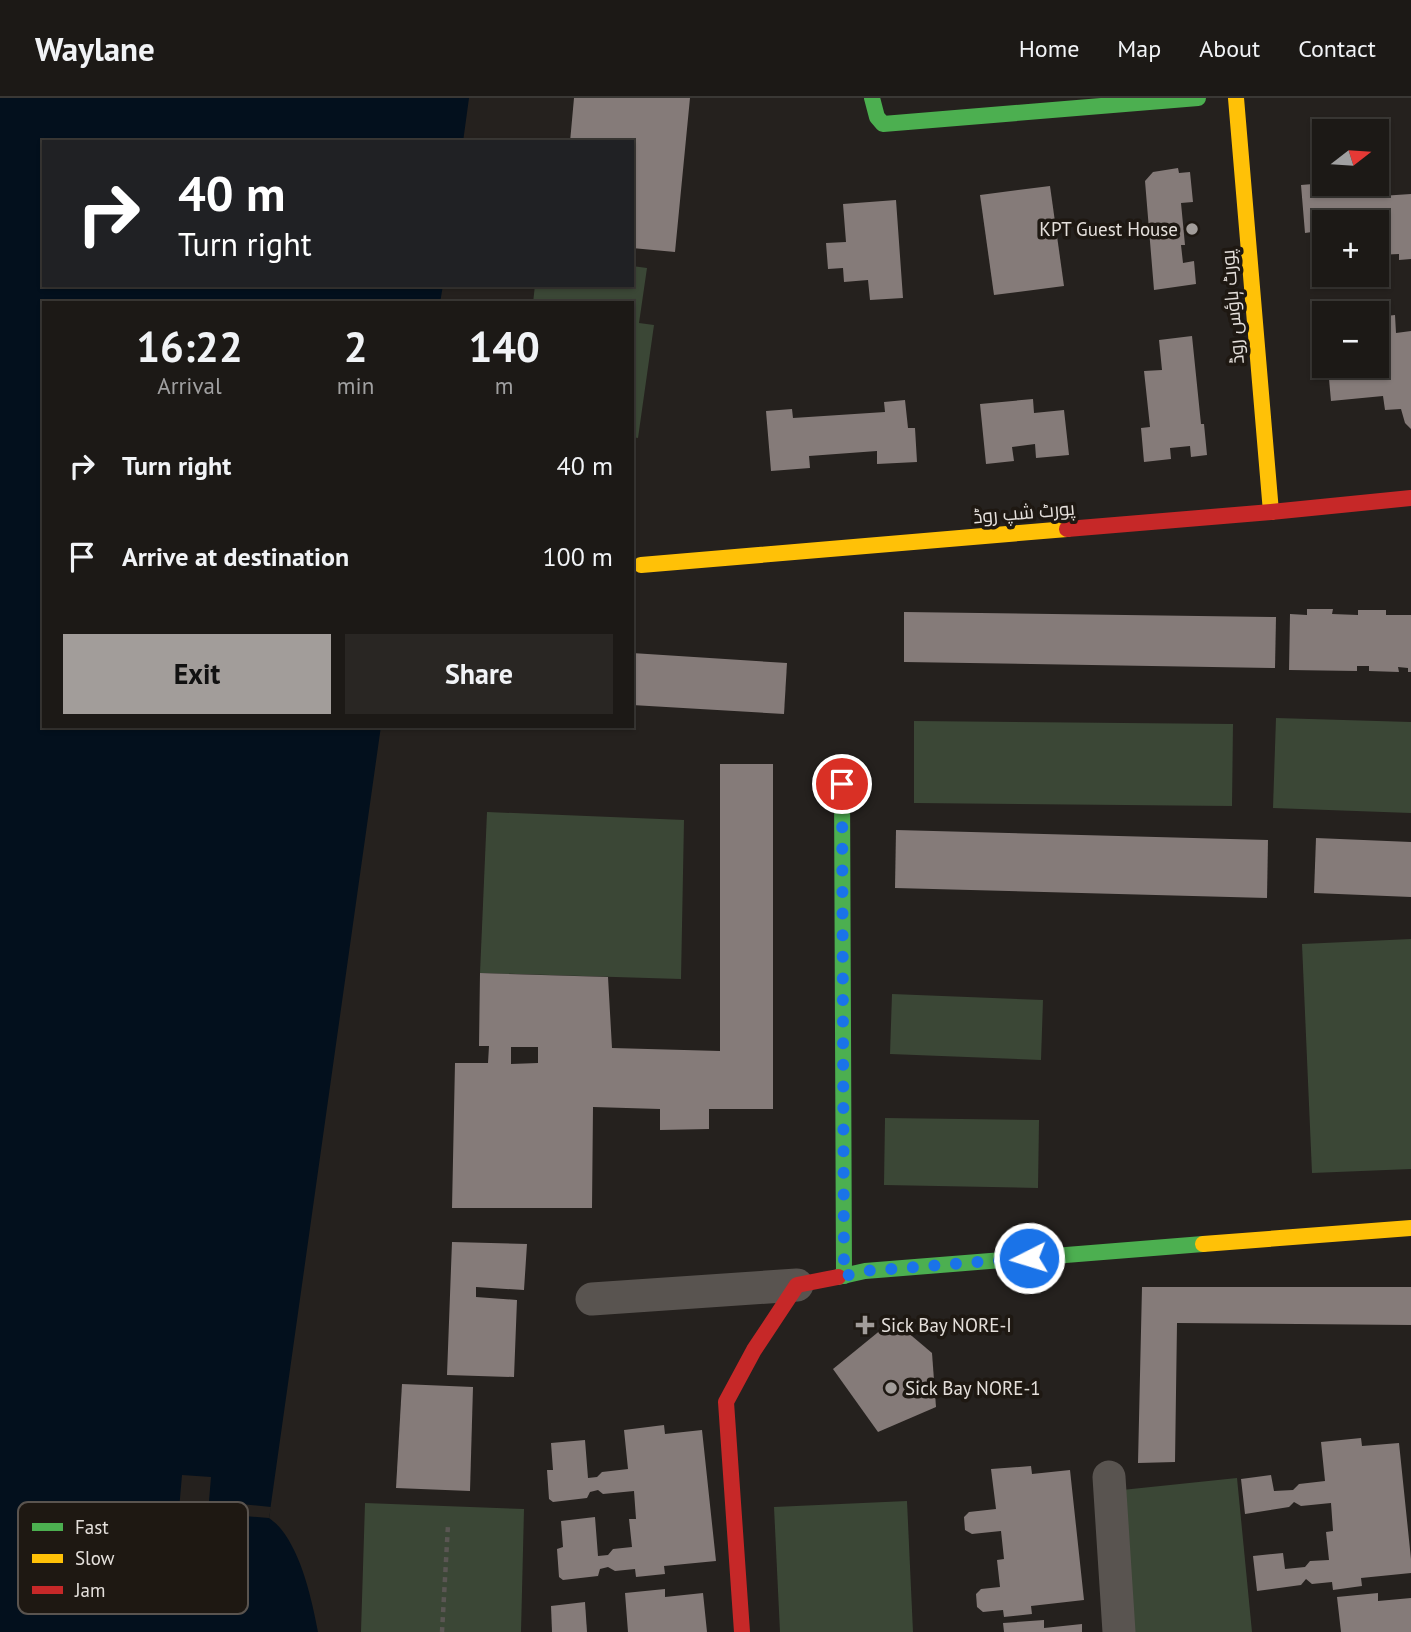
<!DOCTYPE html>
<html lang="en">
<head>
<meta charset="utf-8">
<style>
  :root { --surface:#1c1916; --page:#292623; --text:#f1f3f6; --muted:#a0a0a1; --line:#3a3835; --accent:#a29d9a }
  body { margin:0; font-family:"PT Sans",Cairo,sans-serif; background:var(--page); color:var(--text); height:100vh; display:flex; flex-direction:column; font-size:26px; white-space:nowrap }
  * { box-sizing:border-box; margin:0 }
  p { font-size:23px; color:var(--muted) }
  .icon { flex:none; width:38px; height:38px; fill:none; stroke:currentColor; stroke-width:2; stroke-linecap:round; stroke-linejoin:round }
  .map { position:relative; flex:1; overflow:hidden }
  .side { position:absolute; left:42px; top:203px; width:592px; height:427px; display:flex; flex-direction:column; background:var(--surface); border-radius:0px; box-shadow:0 2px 5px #0004,0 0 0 2px var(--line) }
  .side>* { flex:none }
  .hud { position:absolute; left:42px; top:42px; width:592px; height:147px; border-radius:0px; box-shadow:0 2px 5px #0004,0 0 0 2px var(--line); background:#202124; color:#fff; overflow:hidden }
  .needle { width:46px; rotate:73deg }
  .fabs { position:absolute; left:1312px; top:21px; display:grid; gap:14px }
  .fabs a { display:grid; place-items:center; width:77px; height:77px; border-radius:0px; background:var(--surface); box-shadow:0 2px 5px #0004,0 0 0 2px var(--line); font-size:35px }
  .pin { position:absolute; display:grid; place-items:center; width:60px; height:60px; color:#fff; margin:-30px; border:4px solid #fff; border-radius:50%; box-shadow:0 2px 7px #0007 }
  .me { position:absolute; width:77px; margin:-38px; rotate:265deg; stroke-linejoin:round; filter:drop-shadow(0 0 5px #0008) }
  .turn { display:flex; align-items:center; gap:24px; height:147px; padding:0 21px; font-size:32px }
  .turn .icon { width:91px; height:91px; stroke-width:2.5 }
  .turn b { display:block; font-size:49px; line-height:60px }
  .eta { display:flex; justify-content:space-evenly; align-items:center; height:119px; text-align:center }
  .eta b { font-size:42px; font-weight:800; line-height:49px }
  .primary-button { display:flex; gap:14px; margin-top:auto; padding:14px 21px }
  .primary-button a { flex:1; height:80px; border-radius:0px; background:var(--accent); color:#111; font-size:28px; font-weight:800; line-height:80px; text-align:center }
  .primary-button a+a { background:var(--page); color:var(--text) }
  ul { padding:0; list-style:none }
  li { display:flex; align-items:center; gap:21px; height:91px; padding:0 21px }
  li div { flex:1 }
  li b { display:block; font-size:26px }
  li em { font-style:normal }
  header { display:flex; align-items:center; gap:42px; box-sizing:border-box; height:98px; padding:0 35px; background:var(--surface); border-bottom:2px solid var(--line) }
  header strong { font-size:33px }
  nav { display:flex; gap:38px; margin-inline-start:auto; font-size:24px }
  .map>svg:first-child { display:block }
</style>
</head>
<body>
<header>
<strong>Waylane</strong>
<nav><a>Home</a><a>Map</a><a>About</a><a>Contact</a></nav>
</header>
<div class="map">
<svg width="1411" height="1534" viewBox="0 0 1411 1534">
  <rect width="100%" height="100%" fill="#25211e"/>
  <!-- green -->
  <g fill="#3b4736">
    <polygon points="632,168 647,170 639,225 654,227 638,340 632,339 632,205 533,205 535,187 632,187"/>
    <polygon points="1276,620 1411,624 1411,715 1273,710"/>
    <polygon points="914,623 1233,626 1232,708 914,705"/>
    <polygon points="487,714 684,722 681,881 480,875"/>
    <polygon points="1411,841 1411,1071 1312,1075 1302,846"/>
    <polygon points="892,896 1043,902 1041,962 890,956"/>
    <polygon points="885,1020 1039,1022 1038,1090 884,1087"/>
    <polygon points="1237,1380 1252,1534 1133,1534 1122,1392"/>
    <polygon points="907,1403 913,1534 780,1534 774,1409"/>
    <polygon points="365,1405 524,1411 521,1534 361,1534"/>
  </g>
  <!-- water -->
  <path fill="#03101d" d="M0 0H469L463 44H44V187H443L440 205H44V628H381L269 1420C273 1423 278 1427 281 1431 302 1457 312 1502 318 1534H0Z"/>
  <!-- pier -->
  <polygon fill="#25211e" points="182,1377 211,1379 209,1403 271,1409 269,1420 209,1415 206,1438 177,1435"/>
  <!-- building -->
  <g fill="#857b79" fill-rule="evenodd">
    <polygon points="574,0 690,0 675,154 632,150 632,44 570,44"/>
    <polygon points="1178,70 1179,75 1190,74 1193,104 1181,105 1185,147 1181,147 1183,165 1194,163 1196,186 1154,192 1145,83 1153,74"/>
    <polygon points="1325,85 1350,86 1351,100 1411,96 1411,161 1399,162 1399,156 1377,157 1377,124 1325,124 1325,161 1314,162 1312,134 1305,135 1301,87"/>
    <polygon points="1050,88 1064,188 994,197 980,97"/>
    <polygon points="896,102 903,200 870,202 868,182 844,184 843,170 828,171 826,145 846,144 843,106"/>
    <polygon points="1395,217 1396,235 1411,233 1411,331 1405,325 1401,311 1385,312 1383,298 1331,303 1328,270 1324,271 1324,268 1377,268 1377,219"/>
    <polygon points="1192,238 1201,326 1204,326 1207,357 1191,359 1190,348 1170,350 1171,361 1144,364 1141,330 1150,329 1144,273 1162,272 1159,242"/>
    <polygon points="1033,301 1034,315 1064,312 1069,357 1036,360 1035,346 1012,349 1014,363 986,366 980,306"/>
    <polygon points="905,302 908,330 915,330 917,364 877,366 877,353 809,358 810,370 771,373 766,313 792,311 793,320 885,314 884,304"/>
    <polygon points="1307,511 1333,511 1332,516 1358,517 1358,512 1386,512 1386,517 1411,517 1411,574 1408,574 1408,570 1398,569 1399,574 1369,573 1369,568 1357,568 1357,573 1289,572 1290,516 1307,517"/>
    <polygon points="904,514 1276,519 1275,570 904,564"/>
    <polygon points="632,555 787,565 784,616 632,607"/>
    <path d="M720 666H773V1011H709V1031L660 1032V1011L593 1009 592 1110H452L455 965H488L489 948H479L480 875 608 879 612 950 720 953ZM511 949H538V965L511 966Z"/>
    <polygon points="896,732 1268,742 1267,800 895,790"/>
    <polygon points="1316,740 1411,744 1411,799 1314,795"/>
    <polygon points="452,1144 527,1146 524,1192 476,1189 476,1199 517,1202 514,1279 447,1277"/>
    <polygon points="1142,1189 1411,1189 1411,1227 1177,1225 1175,1364 1138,1365"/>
    <polygon points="893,1222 932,1255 936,1309 878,1334 833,1271"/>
    <polygon points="402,1286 473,1289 470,1393 396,1390"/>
    <polygon points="664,1327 665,1336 702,1332 716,1463 664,1468 665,1476 636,1479 635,1471 615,1473 608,1469 600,1471 598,1478 563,1482 559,1479 557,1451 563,1449 561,1423 595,1419 598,1458 608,1457 613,1451 632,1449 629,1421 636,1421 634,1393 603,1396 598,1392 590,1394 587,1400 553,1404 549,1401 547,1372 553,1372 551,1345 585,1342 588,1380 597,1379 602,1374 628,1371 624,1332"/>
    <polygon points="1361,1340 1362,1348 1399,1345 1411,1461 1411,1475 1361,1480 1362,1488 1333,1492 1332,1484 1312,1486 1306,1481 1301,1487 1257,1493 1253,1458 1283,1455 1285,1471 1305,1469 1310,1463 1329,1462 1326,1434 1333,1433 1331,1405 1301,1408 1294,1404 1289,1409 1245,1416 1241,1381 1271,1377 1274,1393 1293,1392 1299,1386 1325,1383 1321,1344"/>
    <polygon points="1031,1368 1032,1376 1070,1372 1084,1502 1031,1508 1032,1516 1004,1519 1003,1512 983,1514 977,1509 976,1496 981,1491 1000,1489 997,1462 1004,1461 1001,1433 972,1436 965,1432 964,1419 969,1414 996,1411 991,1371"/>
    <polygon points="665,1491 665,1499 703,1495 707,1534 628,1534 625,1495"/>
    <polygon points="1378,1495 1378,1503 1411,1500 1411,1534 1341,1534 1337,1499"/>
    <polygon points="585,1504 587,1534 552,1534 551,1508"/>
    <polygon points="1044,1522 1044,1530 1082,1526 1082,1534 1004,1534 1003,1525"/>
  </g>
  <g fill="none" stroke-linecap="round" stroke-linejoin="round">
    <!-- path -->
    <polyline stroke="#5a5653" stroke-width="4.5" stroke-dasharray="5 5" stroke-linecap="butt" points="442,1534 448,1427"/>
    <!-- street -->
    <g stroke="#595450" stroke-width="33">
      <polyline points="592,1201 797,1187"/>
      <polyline points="1109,1379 1119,1534"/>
    </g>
    <!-- fast -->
    <g stroke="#4caf50" stroke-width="16">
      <polyline points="872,0 877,19 883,26 1198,0"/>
      <polyline points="842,686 844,1178"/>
      <polyline points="838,1179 865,1173 1203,1146"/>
    </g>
    <!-- slow -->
    <g stroke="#ffc107" stroke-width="16">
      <polyline points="1236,0 1271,414"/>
      <polyline points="641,467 1067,431"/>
      <polyline points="1203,1146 1411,1130"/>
    </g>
    <!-- jam -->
    <g stroke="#c62828" stroke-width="16">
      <polyline points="1067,431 1271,414 1411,400"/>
      <polyline points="742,1534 726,1304 754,1252 797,1187 838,1179"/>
    </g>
  </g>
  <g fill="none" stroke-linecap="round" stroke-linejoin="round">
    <!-- route -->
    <polyline stroke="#1a73e8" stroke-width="12" stroke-dasharray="0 21.6" points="842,686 844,1178 865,1173 1029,1160"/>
  </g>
  <!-- markers -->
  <g fill="#a29d9a" stroke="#1e1812" stroke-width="2.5">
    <circle cx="1192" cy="131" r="7"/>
    <path d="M861.5 1216.5h7v7h7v7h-7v7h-7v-7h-7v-7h7z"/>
    <circle cx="891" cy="1290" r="7"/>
  </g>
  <g text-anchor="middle" stroke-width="7" stroke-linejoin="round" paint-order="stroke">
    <!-- poi labels -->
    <g font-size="19" fill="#e5e0dc" stroke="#1e1812" text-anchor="start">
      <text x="1178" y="138" text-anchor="end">KPT Guest House</text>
      <text x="881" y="1234">Sick Bay NORE-I</text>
      <text x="905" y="1297">Sick Bay NORE-1</text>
    </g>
    <!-- street labels -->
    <g font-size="19" fill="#e5e0dc" stroke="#1e1812">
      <text transform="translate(1232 209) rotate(-95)" y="7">پورٹ ہاؤس روڈ</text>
      <text transform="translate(1024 414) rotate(-5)" y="7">پورٹ شپ روڈ</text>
    </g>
  </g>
  <!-- legend -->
  <rect x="18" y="1404" width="230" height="112" rx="10" fill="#1e1812" stroke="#5a544f" stroke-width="2"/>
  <rect x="32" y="1425" width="31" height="8" fill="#4caf50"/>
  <rect x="32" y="1456" width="31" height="9" fill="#ffc107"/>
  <rect x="32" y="1488" width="31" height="8" fill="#c62828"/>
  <g font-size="19" fill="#e5e0dc">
    <text x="75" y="1436">Fast</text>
    <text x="75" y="1467">Slow</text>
    <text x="75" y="1499">Jam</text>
  </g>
</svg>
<div class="fabs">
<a><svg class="needle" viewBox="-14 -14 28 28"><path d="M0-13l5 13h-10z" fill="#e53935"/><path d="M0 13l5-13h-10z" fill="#a0a0a1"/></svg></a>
<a>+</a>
<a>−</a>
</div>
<div class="pin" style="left:842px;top:686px;background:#d93025"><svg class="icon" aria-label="arrive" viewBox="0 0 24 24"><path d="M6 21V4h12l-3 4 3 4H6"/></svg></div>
<svg class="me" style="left:1029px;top:1160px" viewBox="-20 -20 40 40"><circle r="17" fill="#1a73e8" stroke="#fff" stroke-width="3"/><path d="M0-11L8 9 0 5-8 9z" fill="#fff"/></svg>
<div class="hud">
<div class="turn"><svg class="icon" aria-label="right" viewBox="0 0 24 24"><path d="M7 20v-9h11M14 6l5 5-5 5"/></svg><div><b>40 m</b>Turn right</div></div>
</div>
<section class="side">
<div class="eta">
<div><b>16:22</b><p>Arrival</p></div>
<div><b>2</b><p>min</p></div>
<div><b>140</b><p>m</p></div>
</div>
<ul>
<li><svg class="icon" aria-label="right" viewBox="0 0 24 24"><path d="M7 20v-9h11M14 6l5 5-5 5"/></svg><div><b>Turn right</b></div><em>40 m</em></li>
<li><svg class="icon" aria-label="arrive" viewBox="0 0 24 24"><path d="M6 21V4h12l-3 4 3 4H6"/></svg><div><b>Arrive at destination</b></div><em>100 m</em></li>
</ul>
<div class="primary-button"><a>Exit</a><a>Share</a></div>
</section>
</div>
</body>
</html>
